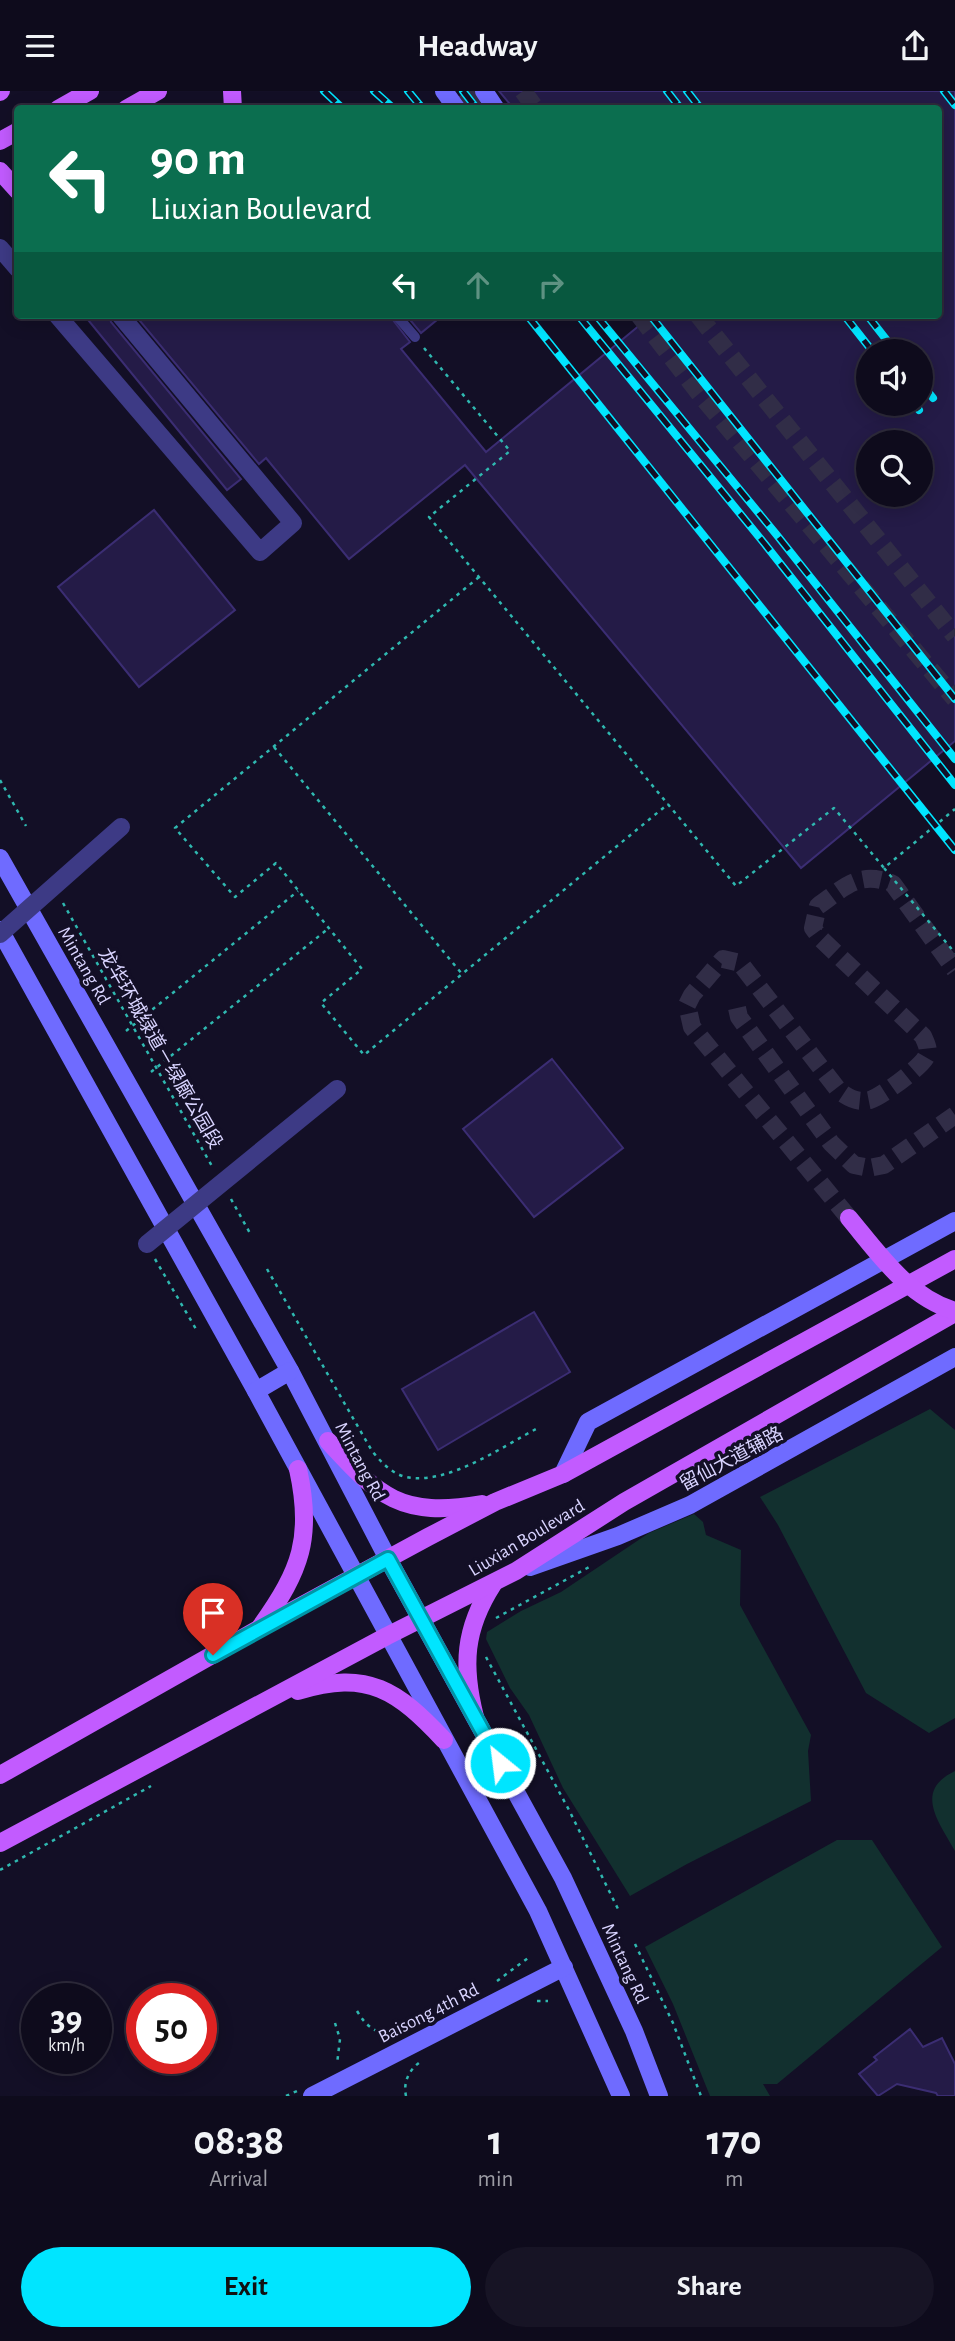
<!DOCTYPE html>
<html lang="en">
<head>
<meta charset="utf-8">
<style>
  :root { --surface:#0e0b1c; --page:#171425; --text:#f1f3f6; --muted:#9b9ba3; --line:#2e2b3b; --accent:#00e5ff }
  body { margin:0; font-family:"Alegreya Sans","Noto Sans SC",sans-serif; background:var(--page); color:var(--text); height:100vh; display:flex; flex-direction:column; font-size:26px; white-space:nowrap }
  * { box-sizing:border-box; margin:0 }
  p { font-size:23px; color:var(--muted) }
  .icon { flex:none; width:38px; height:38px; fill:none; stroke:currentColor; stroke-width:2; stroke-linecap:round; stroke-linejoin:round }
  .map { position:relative; height:2005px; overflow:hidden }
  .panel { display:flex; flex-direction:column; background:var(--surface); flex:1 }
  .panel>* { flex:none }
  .guide { position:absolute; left:14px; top:14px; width:928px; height:214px; border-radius:7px; box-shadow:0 4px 18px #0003,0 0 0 2px var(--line); background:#0b6e4f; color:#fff; overflow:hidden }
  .buttons { position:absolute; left:856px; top:248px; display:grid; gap:14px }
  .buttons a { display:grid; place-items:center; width:77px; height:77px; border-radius:50%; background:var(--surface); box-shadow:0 4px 18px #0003,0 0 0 2px var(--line); font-size:35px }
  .speed { position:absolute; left:21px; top:1892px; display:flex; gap:14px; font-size:35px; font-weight:700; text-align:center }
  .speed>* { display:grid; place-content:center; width:91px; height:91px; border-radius:50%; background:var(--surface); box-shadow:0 4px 18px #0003,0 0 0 2px var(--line); line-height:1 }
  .speed small { font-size:18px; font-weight:400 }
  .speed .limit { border:10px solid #d22; background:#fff; color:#111 }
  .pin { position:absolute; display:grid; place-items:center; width:60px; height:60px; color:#fff; margin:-72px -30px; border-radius:50% 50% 50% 0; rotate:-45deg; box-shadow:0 0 7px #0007 }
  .pin .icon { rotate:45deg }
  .me { position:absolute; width:77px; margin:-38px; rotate:331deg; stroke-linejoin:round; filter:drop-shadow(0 0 5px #0008) }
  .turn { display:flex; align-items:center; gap:24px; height:147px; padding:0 21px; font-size:32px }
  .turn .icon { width:91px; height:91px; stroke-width:2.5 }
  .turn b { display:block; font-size:49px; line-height:60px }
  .lanes { display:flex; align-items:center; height:66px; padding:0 21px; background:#0003; justify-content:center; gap:35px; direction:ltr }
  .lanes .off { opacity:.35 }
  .eta { display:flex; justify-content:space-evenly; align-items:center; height:119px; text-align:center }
  .eta b { font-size:42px; font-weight:700; line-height:49px }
  .action { display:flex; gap:14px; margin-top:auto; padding:14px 21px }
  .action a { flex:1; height:80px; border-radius:42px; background:var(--accent); color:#111; font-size:28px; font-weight:700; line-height:80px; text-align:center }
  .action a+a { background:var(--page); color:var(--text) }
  header { display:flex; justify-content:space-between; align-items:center; height:91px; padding:0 21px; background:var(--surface); font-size:32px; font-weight:700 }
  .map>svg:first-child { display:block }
</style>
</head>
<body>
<header><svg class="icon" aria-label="menu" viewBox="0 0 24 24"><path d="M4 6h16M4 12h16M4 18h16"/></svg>Headway<svg class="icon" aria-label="share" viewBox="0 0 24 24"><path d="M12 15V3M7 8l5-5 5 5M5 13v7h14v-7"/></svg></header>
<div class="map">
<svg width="955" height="2005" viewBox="0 0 955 2005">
  <rect width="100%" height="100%" fill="#130f26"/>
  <!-- green -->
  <g fill="#12302f">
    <polygon points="930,1318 955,1339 955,1627 929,1642 866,1602 778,1434 760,1406"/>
    <polygon points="694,1423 703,1431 706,1444 741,1459 740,1514 811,1644 808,1660 811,1710 687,1773 630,1805 563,1697 529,1624 510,1597 486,1548 487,1541 521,1520 561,1501 649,1442"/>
    <path d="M955 1680V1760C939 1731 913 1700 955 1680Z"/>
    <polygon points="837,1749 872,1749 942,1856 777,1993 763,1993 770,2005 710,2005 673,1913 645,1856"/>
  </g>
  <!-- building -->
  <g fill="#241b47" stroke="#3b2d73" stroke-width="2" fill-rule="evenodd">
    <path d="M499 0H955V650L801 777 465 374 349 468 266 367 259 373 135 224H389L410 251 401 258 486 361 652 224H938V18H514ZM868 261H920V313H868ZM868 352H920V404H868Z"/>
    <polygon points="84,224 109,224 111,231 241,388 227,399"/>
    <polygon points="406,224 443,224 421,242"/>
    <polygon points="154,419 235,519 139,596 58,496"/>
    <polygon points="552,968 623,1057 534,1126 463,1038"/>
    <polygon points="534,1221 570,1281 438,1359 402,1298"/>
    <polygon points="910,1938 923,1956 942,1947 955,1973 955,2005 938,2005 936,2002 897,1993 878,2005 859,1983 877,1969 874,1966"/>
  </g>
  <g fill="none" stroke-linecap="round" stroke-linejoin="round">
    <!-- street-tunnel -->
    <g stroke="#312d47" stroke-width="18" stroke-dasharray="18 9" stroke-linecap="butt">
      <polyline points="737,917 739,926 831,1052 854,1074 869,1077 884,1074 955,1024"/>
      <path d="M849 1127 692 936 687 914 692 904 723 868 740 872 839 1000C849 1007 857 1012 870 1009 882 1005 920 977 926 966 930 958 926 952 923 945L821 848 813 837 818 815C845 796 859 779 893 793L955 879"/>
    </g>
    <!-- primary-tunnel -->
    <g stroke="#312d47" stroke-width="18" stroke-dasharray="18 9" stroke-linecap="butt">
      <polyline points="466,0 480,18"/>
      <polyline points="523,0 536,18"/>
      <polyline points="639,224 699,302 955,608"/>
      <polyline points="698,224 955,545"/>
    </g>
    <!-- path -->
    <g stroke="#2fb8b0" stroke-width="2.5" stroke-dasharray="3.5 5" stroke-linecap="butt">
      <polyline points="424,257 510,360 429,426 736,795 834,717 884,777 955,718"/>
      <polyline points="479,486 175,737 235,806 276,772 362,878 321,912 364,964 668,713"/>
      <polyline points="274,656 462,883"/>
      <polyline points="0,689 26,735"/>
      <polyline points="884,777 955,862"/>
      <polyline points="63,812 213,1077"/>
      <polyline points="126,940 298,800"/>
      <polyline points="151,981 329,837"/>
      <polyline points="231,1108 251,1144"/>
      <polyline points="155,1168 196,1238"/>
      <path d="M267 1178 372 1360C381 1371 392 1383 406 1386 447 1395 503 1355 538 1337"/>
      <polyline points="496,1527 591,1475"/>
      <polyline points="486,1566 569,1719 619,1820"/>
      <polyline points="0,1779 151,1695"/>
      <polyline points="635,1853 673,1932 701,2005"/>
      <polyline points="497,1890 528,1867"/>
      <polyline points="537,1910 548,1910"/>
      <path d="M357 1920C366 1935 376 1944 394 1942"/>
      <polyline points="335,1932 340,1948 337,1973"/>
      <polyline points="286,2005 297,2000"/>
      <path d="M406 2005C403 1991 409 1979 420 1971"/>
    </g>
    <!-- lane -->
    <polyline stroke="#3d3a85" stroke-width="10" points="396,224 415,246"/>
    <!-- street -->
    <g stroke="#3d3a85" stroke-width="18">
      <polyline points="0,157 18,178"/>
      <polyline points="57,224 260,461 293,432 120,224"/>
    </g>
    <!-- secondary -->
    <g stroke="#6f6bff" stroke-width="18">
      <polyline points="444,0 457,18"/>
      <polyline points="484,0 496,18"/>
      <polyline points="0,767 290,1280 388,1468 563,1787 634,1940 659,2005"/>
      <polyline points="0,839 256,1300 538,1820 621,2005"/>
      <polyline points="256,1300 290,1280"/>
      <polyline points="563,1383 588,1331 955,1130"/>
      <polyline points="530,1476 618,1445 690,1414 955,1266"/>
      <polyline points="312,2005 564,1876"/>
    </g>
    <!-- primary -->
    <g stroke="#c25bff" stroke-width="18">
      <polyline points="232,0 233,18"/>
      <polyline points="0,1 1,0"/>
      <polyline points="58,18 90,0"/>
      <polyline points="126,18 158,0"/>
      <polyline points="0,50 18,40"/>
      <path d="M328 1350C379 1406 401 1427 482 1413"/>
      <path d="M261 1535C301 1479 313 1446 298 1378"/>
      <path d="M298 1600C368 1578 398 1600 444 1649"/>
      <path d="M475 1626C462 1575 464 1538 493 1493"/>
      <polyline points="0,1684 260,1537 428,1446 495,1411 563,1383 955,1168"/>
      <polyline points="0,1752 387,1545 516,1480 624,1411 955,1222"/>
    </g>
    <defs>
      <g id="rail">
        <polyline points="324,0 343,18"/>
        <polyline points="374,0 394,18"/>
        <polyline points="408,0 423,18"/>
        <polyline points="463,0 477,18"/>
        <polyline points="667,0 681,18"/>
        <polyline points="687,0 701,18"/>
        <polyline points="944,0 955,14"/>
        <polyline points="527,224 955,759"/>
        <polyline points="578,224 764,452 955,694"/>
        <polyline points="596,224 776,443 955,668"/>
        <polyline points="650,224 955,608"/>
        <polyline points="844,224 873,261"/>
        <polyline points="867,224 896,261"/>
        <polyline points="920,291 933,307"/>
        <polyline points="915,313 919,319"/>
      </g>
    </defs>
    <!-- rail casing -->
    <use href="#rail" stroke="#00e5ff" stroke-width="8"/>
    <!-- rail -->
    <use href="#rail" stroke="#130f26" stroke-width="5" stroke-dasharray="16" stroke-linecap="butt"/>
    <!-- street-bridge -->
    <g stroke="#3d3a85" stroke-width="18">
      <polyline points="0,843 121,736"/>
      <polyline points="147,1153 337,998"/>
    </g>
    <!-- primary-bridge -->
    <g stroke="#c25bff" stroke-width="18">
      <polyline points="0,80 18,100"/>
      <path d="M849 1127C879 1163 908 1206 955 1220"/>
    </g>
  </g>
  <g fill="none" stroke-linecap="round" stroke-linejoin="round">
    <defs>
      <polyline id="route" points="213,1564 388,1468 500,1672"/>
    </defs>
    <!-- route casing -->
    <use href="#route" stroke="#0095a6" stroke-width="18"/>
    <!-- route -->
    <use href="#route" stroke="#00e5ff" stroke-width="12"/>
  </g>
  <g text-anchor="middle" stroke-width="7" stroke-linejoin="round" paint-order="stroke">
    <!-- street labels -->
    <g font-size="19" fill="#d9d4ff" stroke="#130f26">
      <text transform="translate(85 874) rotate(60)" y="7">Mintang Rd</text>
      <text transform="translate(161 957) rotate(60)" y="7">龙华环城绿道－绿廊公园段</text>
      <text transform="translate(731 1367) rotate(-28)" y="7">留仙大道辅路</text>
      <text transform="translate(361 1370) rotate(62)" y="7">Mintang Rd</text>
      <text transform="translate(526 1446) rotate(-31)" y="7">Liuxian Boulevard</text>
      <text transform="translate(626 1872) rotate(65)" y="7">Mintang Rd</text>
      <text transform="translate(428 1921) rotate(-27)" y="7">Baisong 4th Rd</text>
    </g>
  </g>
</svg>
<div class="buttons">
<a><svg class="icon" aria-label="sound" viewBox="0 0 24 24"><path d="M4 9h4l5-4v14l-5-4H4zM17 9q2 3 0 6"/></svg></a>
<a><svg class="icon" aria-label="search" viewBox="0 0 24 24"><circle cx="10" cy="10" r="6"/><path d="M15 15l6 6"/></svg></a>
</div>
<div class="speed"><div>39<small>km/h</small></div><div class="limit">50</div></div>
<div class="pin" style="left:213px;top:1564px;background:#d93025"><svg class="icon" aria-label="arrive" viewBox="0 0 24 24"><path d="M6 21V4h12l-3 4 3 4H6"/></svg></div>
<svg class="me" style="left:500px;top:1672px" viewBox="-20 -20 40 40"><circle r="17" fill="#00e5ff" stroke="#fff" stroke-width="3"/><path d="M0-11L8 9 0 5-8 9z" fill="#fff"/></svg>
<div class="guide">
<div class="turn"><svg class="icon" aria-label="left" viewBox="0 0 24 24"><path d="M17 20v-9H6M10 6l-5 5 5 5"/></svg><div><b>90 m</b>Liuxian Boulevard</div></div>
<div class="lanes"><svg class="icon" aria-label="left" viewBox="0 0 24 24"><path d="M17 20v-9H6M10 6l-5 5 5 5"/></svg><svg class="icon off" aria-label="ahead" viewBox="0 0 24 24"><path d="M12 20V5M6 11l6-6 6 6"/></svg><svg class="icon off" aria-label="right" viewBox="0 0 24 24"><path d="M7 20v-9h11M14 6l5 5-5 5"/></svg></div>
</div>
</div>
<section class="panel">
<div class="eta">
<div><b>08:38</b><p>Arrival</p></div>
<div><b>1</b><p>min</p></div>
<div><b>170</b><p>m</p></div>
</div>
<div class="action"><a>Exit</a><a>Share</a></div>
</section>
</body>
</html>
